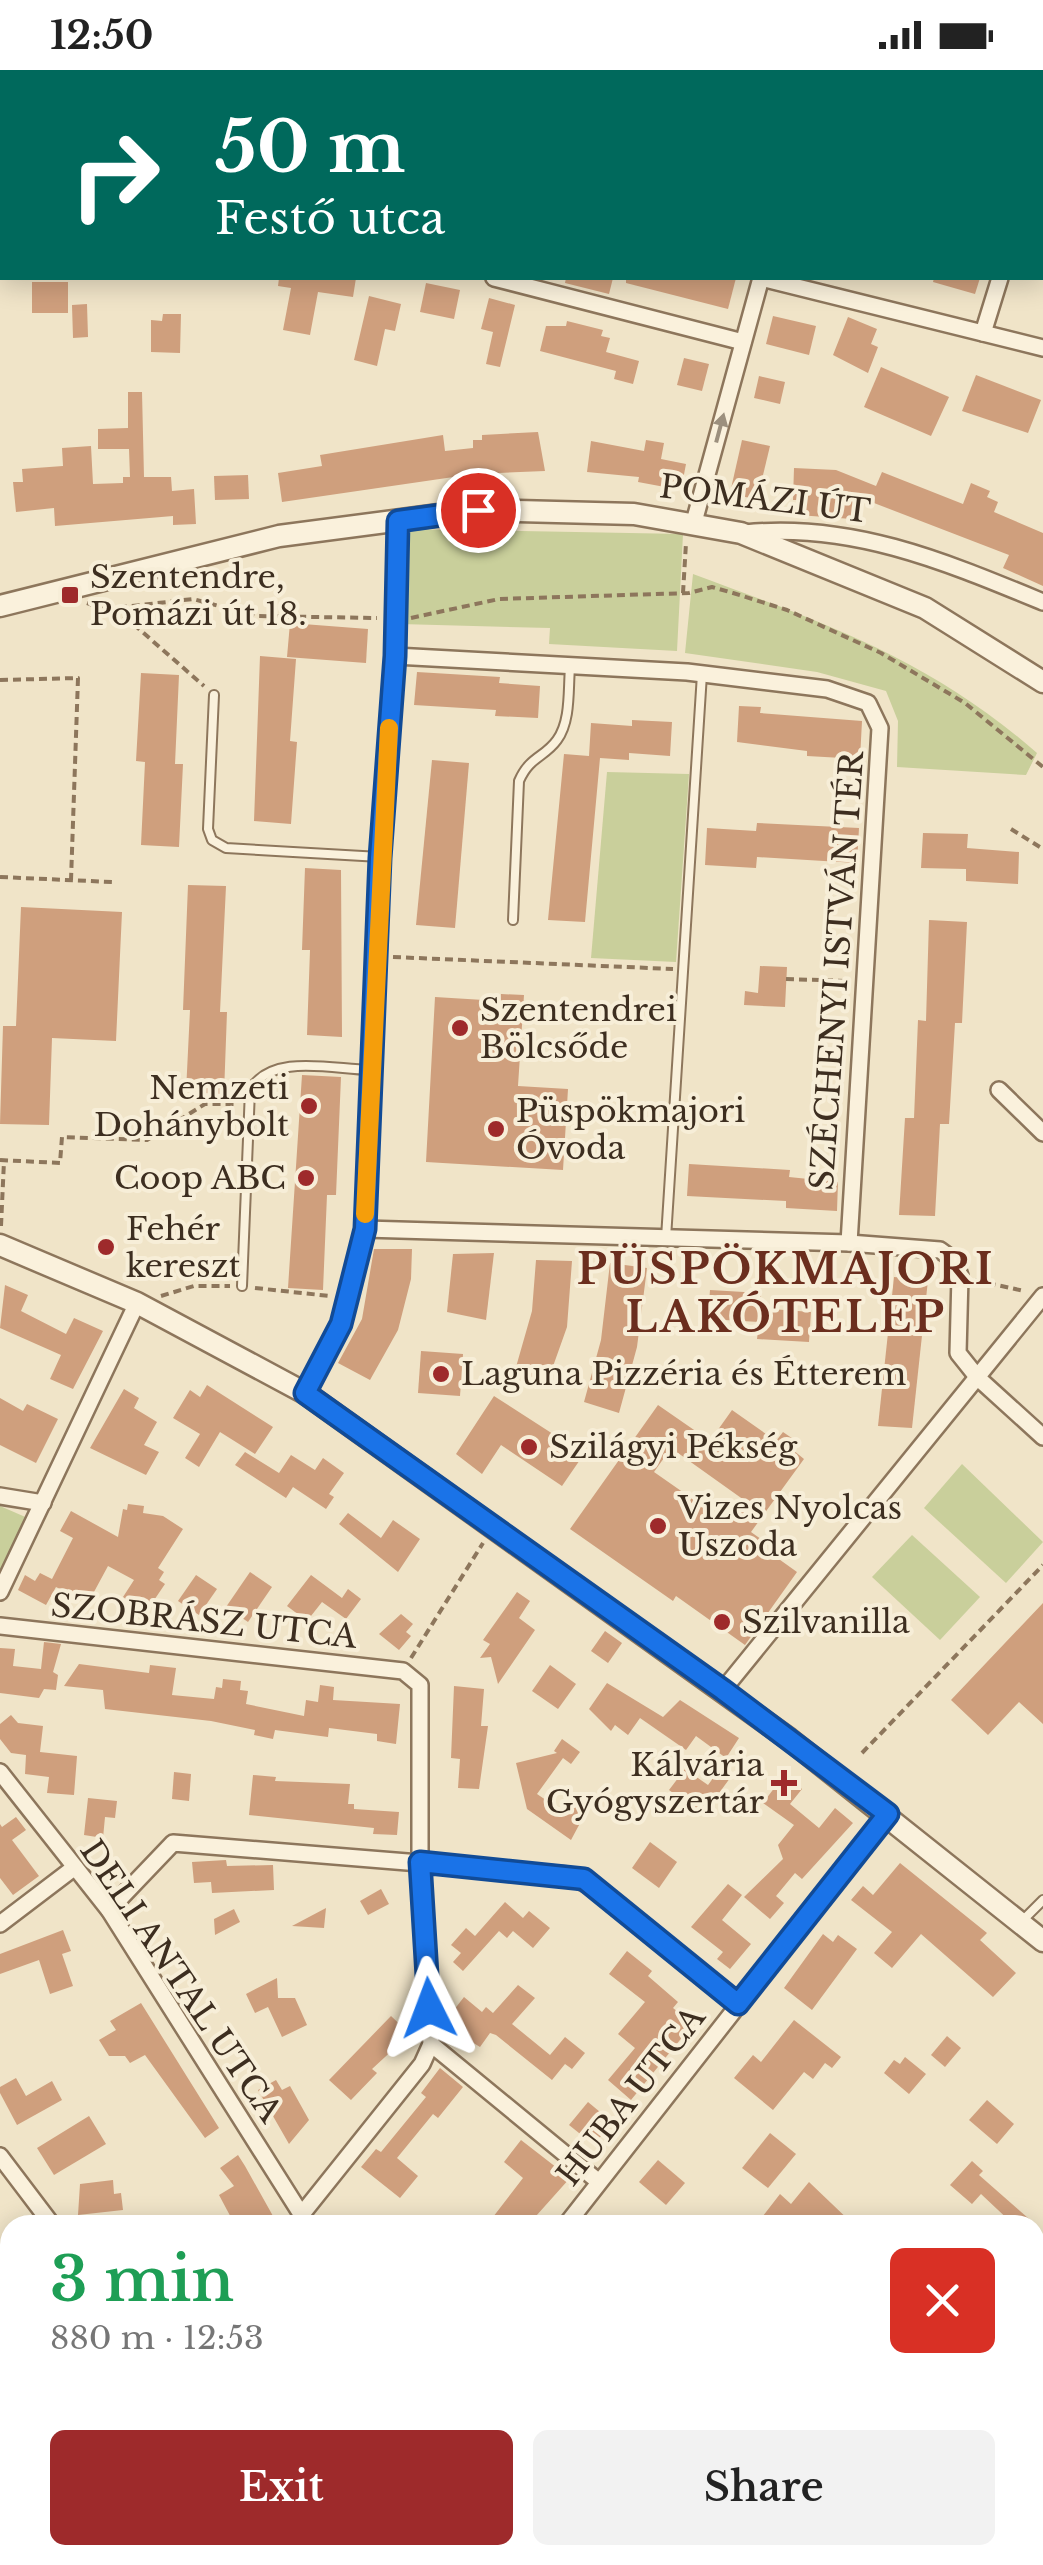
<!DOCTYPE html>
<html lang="en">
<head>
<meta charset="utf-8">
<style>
  :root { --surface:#fff; --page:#f2f2f2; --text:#222; --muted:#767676; --accent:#9e2a2b }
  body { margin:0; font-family:"Libre Baskerville",serif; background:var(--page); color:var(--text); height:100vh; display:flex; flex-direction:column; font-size:38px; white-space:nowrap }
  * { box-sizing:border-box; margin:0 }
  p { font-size:32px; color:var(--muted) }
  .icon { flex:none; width:55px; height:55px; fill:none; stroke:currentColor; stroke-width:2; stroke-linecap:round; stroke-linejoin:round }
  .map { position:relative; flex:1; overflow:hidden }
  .drawer { position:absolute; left:0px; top:2145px; width:1045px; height:350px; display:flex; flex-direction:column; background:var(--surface); border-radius:30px 30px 0 0; box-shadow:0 5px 25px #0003 }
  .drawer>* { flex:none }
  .banner { position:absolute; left:0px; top:0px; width:1045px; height:210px; box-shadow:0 5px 25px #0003; background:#00695c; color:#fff; overflow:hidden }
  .pin { position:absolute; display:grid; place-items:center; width:85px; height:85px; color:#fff; margin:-42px; border:5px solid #fff; border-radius:50%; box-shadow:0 2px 10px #0007 }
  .me { position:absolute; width:110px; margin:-55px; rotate:357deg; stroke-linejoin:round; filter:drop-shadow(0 0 8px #0008) }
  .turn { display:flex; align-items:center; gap:35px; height:210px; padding:0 50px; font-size:45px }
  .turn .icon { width:130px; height:130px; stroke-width:2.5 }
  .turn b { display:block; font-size:70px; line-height:85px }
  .round { display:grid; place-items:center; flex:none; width:105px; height:105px; border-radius:15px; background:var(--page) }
  .summary { display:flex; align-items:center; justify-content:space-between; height:170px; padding:0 50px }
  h1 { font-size:60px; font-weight:600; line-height:75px; color:#1e9e55 }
  .cta { display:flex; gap:20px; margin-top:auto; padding:20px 50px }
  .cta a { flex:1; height:115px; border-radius:15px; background:var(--accent); color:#fff; font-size:40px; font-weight:600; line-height:115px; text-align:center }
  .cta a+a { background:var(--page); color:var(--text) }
  .status { display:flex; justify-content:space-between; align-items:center; height:70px; padding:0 50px; background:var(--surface); direction:ltr }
  .status svg { height:28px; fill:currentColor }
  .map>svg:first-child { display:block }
</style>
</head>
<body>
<div class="status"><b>12:50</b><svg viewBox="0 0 49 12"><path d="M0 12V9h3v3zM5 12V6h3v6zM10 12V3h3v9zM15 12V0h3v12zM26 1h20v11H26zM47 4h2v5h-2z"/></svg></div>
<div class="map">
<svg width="1043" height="2495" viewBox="0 0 1043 2495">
  <rect width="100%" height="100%" fill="#f0e4c8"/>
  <!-- green -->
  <g fill="#c9cf9b">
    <polygon points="404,459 683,464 677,581 549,574 550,558 400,554"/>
    <path d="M693 504C825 553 928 588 1037 683L1026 705 897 697 898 651 886 621 817 602 685 583Z"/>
    <polygon points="607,702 689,704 676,892 591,888"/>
    <polygon points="962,1394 1043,1472 1006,1513 924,1438"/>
    <polygon points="0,1436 30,1449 0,1509"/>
    <polygon points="912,1465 980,1527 940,1570 872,1507"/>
  </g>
  <!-- building -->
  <g fill="#cf9f7d" fill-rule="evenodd">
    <polygon points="279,208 356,208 353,227 318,222 310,265 283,260 291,218 278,216"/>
    <polygon points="566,208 613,208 609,224 565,213"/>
    <polygon points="626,208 736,208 728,239 626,213"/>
    <polygon points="934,208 980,208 975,224 933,212"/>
    <rect x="32" y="212" width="36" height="31"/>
    <polygon points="426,213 460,220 454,249 420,242"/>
    <polygon points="369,226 401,234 395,261 385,259 377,296 354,290"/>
    <polygon points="489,228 515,235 500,297 486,294 493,262 481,259"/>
    <polygon points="87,234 88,267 73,268 72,235"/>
    <polygon points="163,244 181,244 180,283 151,282 151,250 162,251"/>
    <polygon points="773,246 816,256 809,285 766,274"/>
    <polygon points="848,247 877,259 871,274 878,277 868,303 833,285"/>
    <polygon points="567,251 603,260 601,266 610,268 606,282 639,291 633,314 614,309 616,301 540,281 546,256 566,256"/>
    <polygon points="684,288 709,294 702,321 677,315"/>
    <polygon points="881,297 949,327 931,366 864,337"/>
    <polygon points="976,305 1041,330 1028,363 962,341"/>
    <polygon points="759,306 785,312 780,334 754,328"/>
    <polygon points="128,322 142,322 144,407 171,407 172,421 194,419 196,454 173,455 173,446 55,456 54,438 16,442 13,412 23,412 22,399 63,396 62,378 91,376 93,414 123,413 123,407 130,407 129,379 98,379 98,359 128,358"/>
    <polygon points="538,362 545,401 474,404 282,432 278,403 322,396 320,385 443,365 445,381 473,378 473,370 482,370 482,365"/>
    <polygon points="646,370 664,373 661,389 686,394 681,420 638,412 639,407 587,402 591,371 644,381"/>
    <polygon points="742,370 770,376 757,430 730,423"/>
    <polygon points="794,398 836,400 876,416 882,402 963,434 971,413 990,421 987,427 998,432 994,442 1043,463 1043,516 1003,498 1009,485 861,428 852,449 798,445 799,430 793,430"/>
    <polygon points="248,405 249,429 215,430 214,406"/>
    <polygon points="290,553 368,559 366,593 287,587"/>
    <polygon points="260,586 296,589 290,671 297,672 291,754 254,751"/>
    <polygon points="417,602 500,607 499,613 540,616 538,648 495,646 496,640 414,635"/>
    <polygon points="141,603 179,605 175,694 183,694 179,777 141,775 145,692 136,691"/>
    <polygon points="739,636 761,637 760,643 862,651 860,689 807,686 807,681 737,672"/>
    <polygon points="632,650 672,652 670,686 629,683 629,690 600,688 585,852 548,850 564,684 589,686 591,653 632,656"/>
    <polygon points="432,690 469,693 455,858 416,855"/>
    <polygon points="757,753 859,758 857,793 757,787 756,798 705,795 707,758 756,761"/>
    <polygon points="923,763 968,764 967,778 1019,782 1018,814 966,811 966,799 921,798"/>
    <polygon points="305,798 341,800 342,967 307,965 310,880 302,880"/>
    <polygon points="188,815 226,816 220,942 227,942 224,1024 186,1022 190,940 183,940"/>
    <polygon points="21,837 122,842 116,971 52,968 49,1055 0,1054 3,956 16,956"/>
    <polygon points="929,850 967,852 962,953 955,953 949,1054 940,1054 935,1146 899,1145 905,1048 914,1048 918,950 926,951"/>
    <polygon points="760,896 787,897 785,937 744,935 745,921 758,923"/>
    <polygon points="501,924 524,925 518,1016 568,1019 563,1100 426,1092 435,927 500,931"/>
    <polygon points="302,1005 341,1007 336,1125 327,1125 323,1220 288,1218"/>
    <polygon points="689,1094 790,1100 789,1107 838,1112 837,1141 786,1138 786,1131 687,1126"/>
    <polygon points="374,1179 412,1179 411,1209 398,1260 370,1310 338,1293 362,1249"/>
    <polygon points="494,1183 486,1250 447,1242 453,1184"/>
    <polygon points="536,1190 572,1191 567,1257 546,1316 516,1297 532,1241"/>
    <polygon points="610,1193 647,1198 637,1277 619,1343 584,1332 601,1270"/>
    <polygon points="894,1207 928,1210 912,1358 878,1356"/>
    <polygon points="5,1215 28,1225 21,1241 66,1264 74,1248 103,1261 73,1319 50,1309 61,1285 0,1258"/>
    <polygon points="710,1220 761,1223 760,1238 811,1242 809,1272 757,1269 759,1252 708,1249"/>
    <polygon points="421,1281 463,1284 460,1326 418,1323"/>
    <polygon points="207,1315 273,1357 255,1384 220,1362 199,1397 185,1388 200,1364 173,1348 190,1320 200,1327"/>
    <polygon points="124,1319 139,1328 134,1338 157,1352 144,1375 159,1382 146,1405 90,1378"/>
    <polygon points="494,1326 584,1384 562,1416 501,1375 482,1404 456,1384"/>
    <polygon points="0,1328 23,1341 27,1334 58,1349 36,1393 0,1375"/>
    <path d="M658 1335 710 1371 732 1340 776 1371 783 1362 799 1373 793 1380 804 1389 751 1462 765 1472 762 1477 797 1502 745 1575 676 1526 673 1531 570 1459ZM671 1378 744 1430 727 1453 654 1402Z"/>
    <polygon points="245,1382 279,1403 291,1385 315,1400 323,1388 344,1403 329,1424 334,1427 326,1439 293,1417 286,1428 235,1395"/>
    <polygon points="128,1434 144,1436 143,1443 163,1446 183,1459 158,1498 164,1502 159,1510 165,1514 146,1542 123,1527 134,1510 108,1496 88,1533 56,1517 46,1535 18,1520 25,1505 35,1511 40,1503 52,1509 73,1468 60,1461 71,1441 118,1467 123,1439 127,1440"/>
    <polygon points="348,1443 381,1468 393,1450 420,1469 398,1502 339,1454"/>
    <polygon points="250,1502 272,1517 248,1552 226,1537"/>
    <polygon points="196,1505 217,1519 199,1545 178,1531"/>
    <polygon points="311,1505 342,1528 348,1519 361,1529 346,1549 322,1532 307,1551 287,1536"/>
    <polygon points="517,1522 530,1531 519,1548 535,1560 498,1614 491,1587 480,1588 490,1574 483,1570"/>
    <polygon points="1043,1533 1043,1654 1019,1632 988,1665 951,1630"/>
    <polygon points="401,1544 413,1554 406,1562 411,1566 399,1580 379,1564"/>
    <polygon points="605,1561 622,1573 608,1593 591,1581"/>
    <polygon points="44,1572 61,1574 53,1602 58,1605 56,1620 44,1619 39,1628 0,1623 0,1578 15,1579 13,1596 41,1599"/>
    <polygon points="79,1594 149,1603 150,1595 176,1598 172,1625 214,1629 216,1617 222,1618 223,1609 241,1611 240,1620 248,1621 246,1634 304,1646 306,1630 318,1632 320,1615 334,1617 333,1630 400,1634 396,1674 377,1671 377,1664 329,1658 328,1667 275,1660 273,1669 254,1665 255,1660 211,1651 105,1639 103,1620 64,1616"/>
    <polygon points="550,1595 576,1614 558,1639 532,1621"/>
    <polygon points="607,1613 663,1647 680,1630 739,1668 726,1688 696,1666 686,1680 640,1648 628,1665 615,1655 611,1661 589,1639"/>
    <polygon points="454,1616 484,1619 481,1656 488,1656 479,1719 458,1718 460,1689 451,1688"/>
    <polygon points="11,1645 18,1653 43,1656 40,1682 77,1686 74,1725 47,1723 49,1707 25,1704 26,1685 11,1683 0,1669 0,1654"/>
    <polygon points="562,1669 580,1682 571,1694 563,1688 537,1724 562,1741 571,1730 586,1742 571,1770 527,1739 516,1693 557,1683 554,1681"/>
    <polygon points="722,1696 733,1704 703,1745 669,1720 685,1699 708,1715"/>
    <polygon points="174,1702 191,1704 189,1731 172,1729"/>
    <polygon points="253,1705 276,1707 275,1711 350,1714 348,1734 354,1734 354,1739 399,1742 397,1765 373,1764 374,1758 249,1745"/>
    <polygon points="784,1705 802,1719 790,1734 819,1758 835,1738 853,1753 802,1809 795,1803 776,1826 784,1833 770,1849 744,1827 783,1789 778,1775 794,1755 763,1733"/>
    <polygon points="88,1728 117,1731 115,1748 105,1747 103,1768 84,1765"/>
    <polygon points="16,1747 26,1760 12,1770 39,1806 13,1825 0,1808 0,1754 2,1757"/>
    <polygon points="650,1772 677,1792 659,1818 632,1798"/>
    <polygon points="226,1790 227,1796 273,1795 274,1820 212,1823 211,1812 194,1813 192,1792"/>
    <polygon points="900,1793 987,1863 980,1870 1016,1903 993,1927 921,1864 892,1898 874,1883 892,1862 851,1830 863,1816 873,1825"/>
    <polygon points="728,1814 742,1825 722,1850 751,1874 730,1899 717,1889 723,1882 691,1857"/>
    <polygon points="381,1819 389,1834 368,1845 360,1831"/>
    <polygon points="505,1832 523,1848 529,1841 550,1858 533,1878 513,1861 507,1868 499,1861 463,1901 453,1892 461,1883 451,1875 466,1858 475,1866"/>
    <polygon points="326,1838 324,1858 292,1856"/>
    <polygon points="234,1839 240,1852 215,1865 214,1849"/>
    <polygon points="63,1860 71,1881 62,1884 73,1916 50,1924 39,1890 0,1904 0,1884"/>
    <polygon points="823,1864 833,1872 838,1865 857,1879 812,1940 784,1918"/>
    <polygon points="627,1881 652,1901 648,1906 678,1932 673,1938 693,1954 631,2030 608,2010 635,1978 618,1964 645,1932 609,1904"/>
    <polygon points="277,1908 278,1928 295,1928 307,1955 282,1967 268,1937 255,1943 246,1924"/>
    <polygon points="518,1915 535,1928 512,1954 550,1985 565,1967 585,1983 572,1999 565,1994 552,2010 496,1965 490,1963 480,1977 443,1954 464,1927 482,1942 486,1937 493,1943"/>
    <polygon points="141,1933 219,2058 205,2068 145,1985 130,1993 125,1986 109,1986 99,1970 116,1960 110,1951"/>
    <polygon points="391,1946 410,1964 372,1999 377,2003 351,2030 329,2010"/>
    <polygon points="794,1950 841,1987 832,1998 825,1993 813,2009 804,2002 773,2040 734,2008 753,1985 761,1992"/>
    <polygon points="947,1966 961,1978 945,1997 931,1985"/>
    <polygon points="905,1987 926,2004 909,2024 884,2003 894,1990 900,1994"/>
    <polygon points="440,1998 463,2017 438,2048 433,2044 397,2088 418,2106 400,2128 361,2097 376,2079 381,2082 426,2027 421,2023"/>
    <polygon points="16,2008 26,2026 52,2011 62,2030 17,2055 0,2023 0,2017"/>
    <polygon points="276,2010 282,2020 290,2016 309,2050 289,2074 258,2020"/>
    <polygon points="987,2030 1014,2054 997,2074 969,2050"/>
    <polygon points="588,2032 612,2052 594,2075 569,2055"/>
    <polygon points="89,2046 106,2074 54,2105 37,2078"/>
    <polygon points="770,2063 796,2084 768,2118 742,2098"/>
    <polygon points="521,2070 570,2108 528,2155 502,2155 493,2147 523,2108 504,2092"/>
    <polygon points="238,2085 245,2096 278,2155 235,2155 219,2125 234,2116 220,2098"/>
    <polygon points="658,2090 685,2113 666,2135 639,2112"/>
    <polygon points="972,2091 983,2101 979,2105 1036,2155 1014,2155 981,2124 972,2134 950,2115"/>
    <polygon points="113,2110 114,2124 121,2123 123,2140 78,2145 80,2114"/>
    <polygon points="809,2112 854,2155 756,2155 780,2124 791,2134"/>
  </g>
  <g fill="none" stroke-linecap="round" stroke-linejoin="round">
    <defs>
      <g id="service">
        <polyline points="214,625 208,759 212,770 226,778 380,787"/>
        <path d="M513 850 519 711C530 686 544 688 557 670 571 651 568 620 570 598"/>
        <polyline points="666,1168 702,604"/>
        <path d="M242 1216 250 1020C272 983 331 999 369 1000"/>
        <polyline points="1021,1852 1043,1830"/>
        <polyline points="0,2342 10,2338"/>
        <polyline points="221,2485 227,2495"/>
      </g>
      <g id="minor">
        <polyline points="649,0 658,2"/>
        <polyline points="309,2 310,0"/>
        <polyline points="816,2 817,0"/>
        <polyline points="1042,66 1043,65"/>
        <polyline points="0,133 2,133"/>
        <polyline points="494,208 743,272"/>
        <polyline points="761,208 1043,278"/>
        <polyline points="983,263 1000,208"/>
        <polyline points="694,452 761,208"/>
        <path d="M745 463C852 452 946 492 1043 532"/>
        <polyline points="395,586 687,602 827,619 868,633 880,658 849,1173"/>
        <polyline points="999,1020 1043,1063"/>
        <polyline points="365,1159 849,1173 940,1180 955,1191 960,1206 958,1283 978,1308 1043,1367"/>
        <polyline points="305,1323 341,1255 365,1159 380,787 395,586 398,451"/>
        <polyline points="0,1426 43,1433"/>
        <polyline points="0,1522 137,1233"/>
        <polyline points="0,1556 403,1601 420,1615 420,1792 431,1974 422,1994 302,2144"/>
        <polyline points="723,1620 1043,1226"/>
        <polyline points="0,1702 109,1840 308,2155"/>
        <polyline points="109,1840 173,1773 567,1805 599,1820 738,1934"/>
        <polyline points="0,1854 75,1797"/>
        <polyline points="431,1974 599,2112"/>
        <polyline points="0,2086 50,2152"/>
        <polyline points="566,2155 888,1744"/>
        <polyline points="1035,2249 1043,2239"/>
        <polyline points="1035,2484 1043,2493"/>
        <polyline points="515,2485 525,2495"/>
        <polyline points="826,2495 835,2485"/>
      </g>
      <g id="tertiary">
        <polyline points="0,536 279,466 477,440 634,444 741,463 925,538 1043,612"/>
        <polyline points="0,1175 137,1233 305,1323 789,1669 1043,1871"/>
      </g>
    </defs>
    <!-- service casing -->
    <use href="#service" stroke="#8d765c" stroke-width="12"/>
    <!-- minor casing -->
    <use href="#minor" stroke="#8d765c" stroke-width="20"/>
    <!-- tertiary casing -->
    <use href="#tertiary" stroke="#8d765c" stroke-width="25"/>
    <!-- path -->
    <g stroke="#8d765c" stroke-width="4" stroke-dasharray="8 5" stroke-linecap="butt">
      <polyline points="683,523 686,473"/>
      <polyline points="87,533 123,545 204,616"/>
      <polyline points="106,539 193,529 256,546 377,548"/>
      <polyline points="411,548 499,529 689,523 712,517 733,523 787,540 881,583 965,633 1043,697"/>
      <polyline points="0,610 78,608 71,810"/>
      <polyline points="1011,759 1043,779"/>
      <polyline points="0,807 112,812"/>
      <polyline points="393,887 673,899"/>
      <polyline points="786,909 849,911"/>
      <polyline points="0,1090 60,1093 62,1067 147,1070 205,1034 235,1034"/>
      <polyline points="1,1156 4,1091"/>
      <polyline points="975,1210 1024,1221"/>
      <polyline points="255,1218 330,1226"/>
      <polyline points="161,1226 194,1216 230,1216"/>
      <polyline points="411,1588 483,1473"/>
      <polyline points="862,1683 1043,1495"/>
    </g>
    <!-- service -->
    <use href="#service" stroke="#faf1dc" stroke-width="8"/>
    <!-- minor -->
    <use href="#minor" stroke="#faf1dc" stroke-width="15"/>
    <!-- tertiary -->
    <use href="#tertiary" stroke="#faf1dc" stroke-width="20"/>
  </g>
  <!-- one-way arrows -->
  <defs><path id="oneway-solid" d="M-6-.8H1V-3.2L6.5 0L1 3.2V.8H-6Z" transform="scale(2.5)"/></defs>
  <use fill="#9c907e" href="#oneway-solid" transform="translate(720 358) rotate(-75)"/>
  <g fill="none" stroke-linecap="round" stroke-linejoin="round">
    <defs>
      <polyline id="route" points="429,1938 420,1792 584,1809 738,1934 888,1744 723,1620 305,1323 341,1254 365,1159 380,788 395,586 398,451 478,440"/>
    </defs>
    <!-- route casing -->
    <use href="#route" stroke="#114b97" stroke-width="25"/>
    <!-- route -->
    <use href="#route" stroke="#1a73e8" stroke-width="18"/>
    <!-- slow -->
    <polyline stroke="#f59e0b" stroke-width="18" points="365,1144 389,658"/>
  </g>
  <!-- markers -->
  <g fill="#9e2a2b" stroke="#f7eed8" stroke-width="4">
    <rect x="60" y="515" width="20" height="20" rx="5"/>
    <circle cx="460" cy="958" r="10"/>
    <circle cx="309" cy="1036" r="10"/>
    <circle cx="496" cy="1059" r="10"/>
    <circle cx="306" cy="1108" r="10"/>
    <circle cx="106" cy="1177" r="10"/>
    <circle cx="441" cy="1304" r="10"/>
    <circle cx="529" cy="1377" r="10"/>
    <circle cx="658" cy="1456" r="10"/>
    <circle cx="722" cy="1552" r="10"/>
    <path d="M779 1698h10v10h10v10h-10v10h-10v-10h-10v-10h10z"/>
  </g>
  <g text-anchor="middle" stroke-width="8" stroke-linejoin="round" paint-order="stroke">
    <!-- street labels -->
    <g font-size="32" fill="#3d2e20" stroke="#f7eed8">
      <text transform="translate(765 429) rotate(7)" y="11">POMÁZI ÚT</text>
      <text transform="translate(837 901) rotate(-86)" y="11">SZÉCHENYI ISTVÁN TÉR</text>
      <text transform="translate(204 1551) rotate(6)" y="11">SZOBRÁSZ UTCA</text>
      <text transform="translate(181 1911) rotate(56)" y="11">DELI ANTAL UTCA</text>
      <text transform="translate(631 2026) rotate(-52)" y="11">HUBA UTCA</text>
    </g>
    <!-- poi labels -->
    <g font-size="32" fill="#3d2e20" stroke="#f7eed8" text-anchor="start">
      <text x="90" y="518">Szentendre,<tspan x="90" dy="37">Pomázi út 18.</tspan></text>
      <text x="480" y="951">Szentendrei<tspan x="480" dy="37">Bölcsőde</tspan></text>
      <text x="289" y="1029" text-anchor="end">Nemzeti<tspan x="289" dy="37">Dohánybolt</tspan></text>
      <text x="516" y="1052">Püspökmajori<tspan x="516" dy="37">Óvoda</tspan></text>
      <text x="286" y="1119" text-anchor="end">Coop ABC</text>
      <text x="126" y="1170">Fehér<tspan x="126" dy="37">kereszt</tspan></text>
      <text x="461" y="1315">Laguna Pizzéria és Étterem</text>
      <text x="549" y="1388">Szilágyi Pékség</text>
      <text x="678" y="1449">Vizes Nyolcas<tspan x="678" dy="37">Uszoda</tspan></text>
      <text x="742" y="1563">Szilvanilla</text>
      <text x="764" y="1706" text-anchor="end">Kálvária<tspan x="764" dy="37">Gyógyszertár</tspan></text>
    </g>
    <!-- district labels -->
    <g font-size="42" font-weight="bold" letter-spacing="2.5" fill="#6b2e1e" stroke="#f7eed8">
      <text x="786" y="1214">PÜSPÖKMAJORI<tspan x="786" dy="48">LAKÓTELEP</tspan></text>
    </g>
  </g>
</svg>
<div class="pin" style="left:478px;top:440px;background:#d93025"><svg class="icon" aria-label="arrive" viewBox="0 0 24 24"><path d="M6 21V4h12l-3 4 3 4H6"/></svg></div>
<svg class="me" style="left:429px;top:1938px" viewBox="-20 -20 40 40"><path d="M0-17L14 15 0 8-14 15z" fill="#1a73e8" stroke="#fff" stroke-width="4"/></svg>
<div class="banner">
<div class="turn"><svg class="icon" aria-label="right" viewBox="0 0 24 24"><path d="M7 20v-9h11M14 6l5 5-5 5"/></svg><div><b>50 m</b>Festő utca</div></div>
</div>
<section class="drawer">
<div class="summary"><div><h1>3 min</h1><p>880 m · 12:53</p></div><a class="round" style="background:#d93025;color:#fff"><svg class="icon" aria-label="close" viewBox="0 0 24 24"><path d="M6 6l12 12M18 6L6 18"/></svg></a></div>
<div class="cta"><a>Exit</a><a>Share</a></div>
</section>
</div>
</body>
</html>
